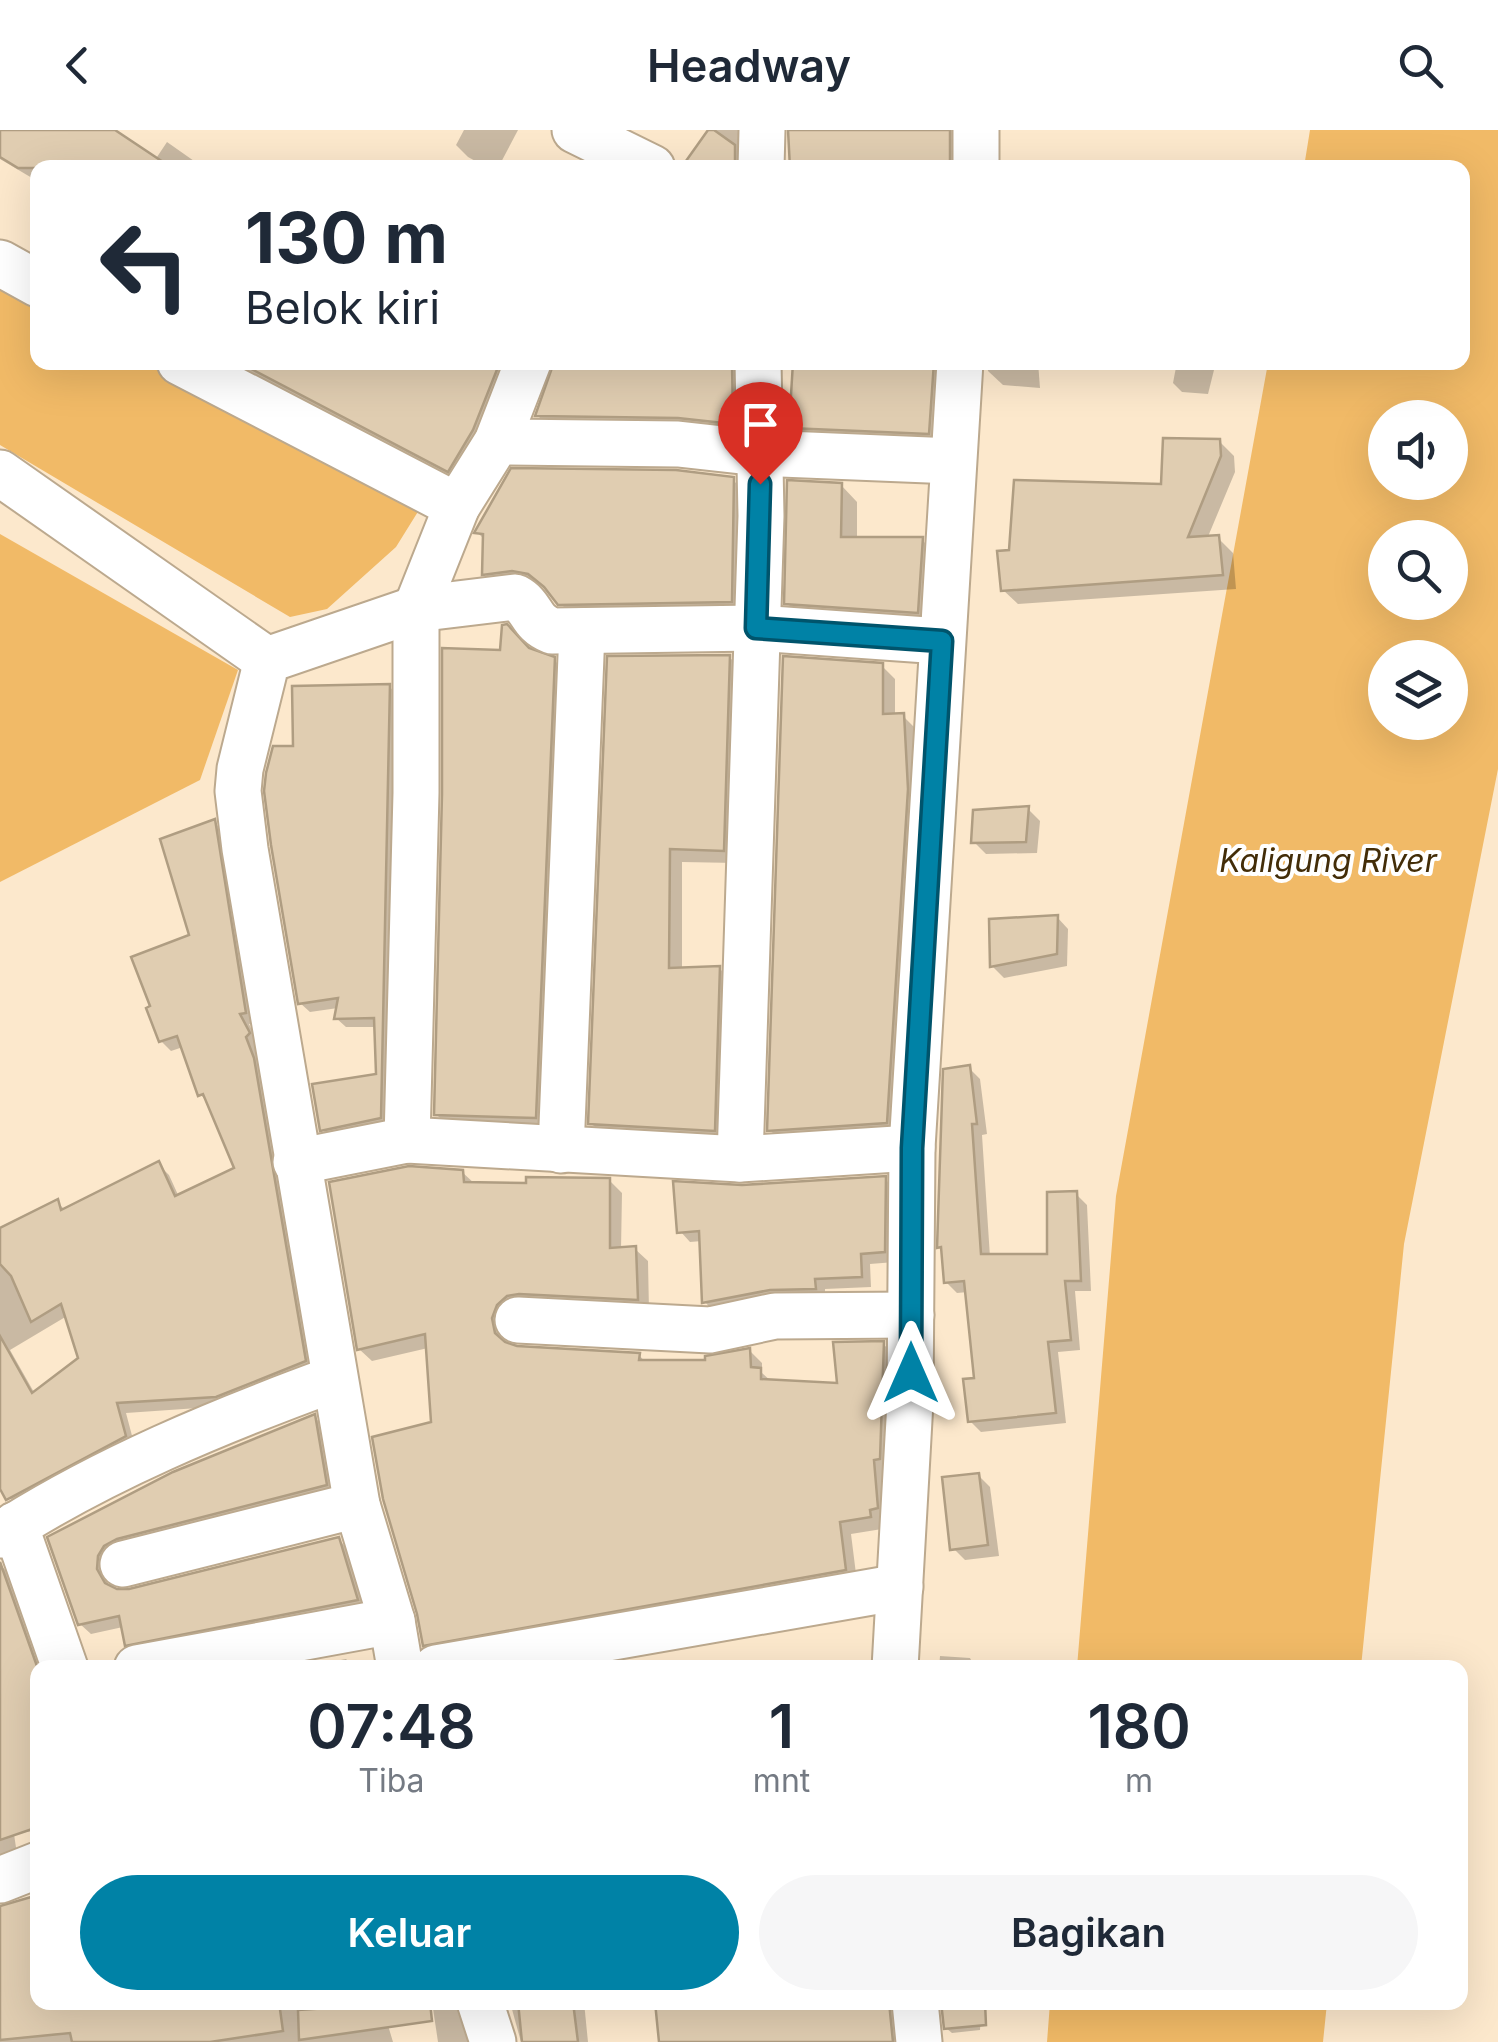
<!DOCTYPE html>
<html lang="id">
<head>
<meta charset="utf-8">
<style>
  :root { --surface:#fff; --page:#f6f6f7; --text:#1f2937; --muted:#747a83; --accent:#0082a6 }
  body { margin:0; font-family:Inter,sans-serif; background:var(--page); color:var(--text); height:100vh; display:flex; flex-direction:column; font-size:38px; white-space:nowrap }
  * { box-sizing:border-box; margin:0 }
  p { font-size:32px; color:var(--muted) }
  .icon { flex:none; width:55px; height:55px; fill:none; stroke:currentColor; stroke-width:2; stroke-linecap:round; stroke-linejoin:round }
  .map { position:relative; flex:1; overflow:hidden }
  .drawer { position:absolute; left:30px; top:1530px; width:1438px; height:350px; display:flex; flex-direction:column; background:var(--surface); border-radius:20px; box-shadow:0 10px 40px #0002 }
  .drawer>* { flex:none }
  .top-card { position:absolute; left:30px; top:30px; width:1440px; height:210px; border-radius:20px; box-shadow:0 10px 40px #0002; background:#fff; color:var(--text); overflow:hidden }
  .buttons { position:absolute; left:1368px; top:270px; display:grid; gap:20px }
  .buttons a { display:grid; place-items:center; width:100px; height:100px; border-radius:50%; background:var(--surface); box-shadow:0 10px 40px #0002; font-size:50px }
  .pin { position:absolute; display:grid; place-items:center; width:85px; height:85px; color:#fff; margin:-102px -42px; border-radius:50% 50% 50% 0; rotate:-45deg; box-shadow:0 0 10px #0007 }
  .pin .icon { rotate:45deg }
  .me { position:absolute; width:110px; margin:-55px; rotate:0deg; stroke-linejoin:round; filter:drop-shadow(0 0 8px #0008) }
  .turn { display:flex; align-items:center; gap:35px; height:210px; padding:0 50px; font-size:45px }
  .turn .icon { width:130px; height:130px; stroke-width:2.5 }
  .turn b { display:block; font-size:70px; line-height:85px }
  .eta { display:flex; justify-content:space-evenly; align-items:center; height:170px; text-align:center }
  .eta b { font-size:60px; font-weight:600; line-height:70px }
  .cta { display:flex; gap:20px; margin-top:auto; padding:20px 50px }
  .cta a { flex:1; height:115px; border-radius:60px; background:var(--accent); color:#fff; font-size:40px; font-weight:600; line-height:115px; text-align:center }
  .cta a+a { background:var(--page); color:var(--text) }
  header { display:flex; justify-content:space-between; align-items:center; height:130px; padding:0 50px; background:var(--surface); font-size:45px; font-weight:600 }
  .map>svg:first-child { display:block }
</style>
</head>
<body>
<header><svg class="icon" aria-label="back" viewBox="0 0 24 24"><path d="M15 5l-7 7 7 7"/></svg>Headway<svg class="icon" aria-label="search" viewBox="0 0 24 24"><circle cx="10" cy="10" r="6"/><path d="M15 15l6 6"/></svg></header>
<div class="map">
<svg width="1498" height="1912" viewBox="0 0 1498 1912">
  <rect width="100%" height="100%" fill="#fce8cc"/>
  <!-- water -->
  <g fill="#f1ba67" fill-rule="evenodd">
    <path d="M1310 0H1498V639L1404 1114 1361 1537H1077L1116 1066 1268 233 1462 232V38L1304 37ZM1385 288H1450V352H1385ZM1385 408H1450V472H1385ZM1385 528H1450V592H1385Z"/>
    <polygon points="0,151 37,171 38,232 156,233 424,372 396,417 327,479 290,487 0,315"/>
    <polygon points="0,404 238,540 200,650 0,752"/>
    <polygon points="1050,1873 1050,1872 1327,1873 1323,1912 1047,1912"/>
  </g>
  <!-- shadow -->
  <g fill="#0003" fill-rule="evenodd">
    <polygon points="0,0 111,0 155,30 167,12 204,38 38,38 38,46 32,48 0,29"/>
    <polygon points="464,0 518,0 498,38 488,38 468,27 456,15"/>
    <polygon points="711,0 754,0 750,38 684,38"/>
    <polygon points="791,0 965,0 964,38 793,38"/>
    <polygon points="231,232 513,232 460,352"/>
    <polygon points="556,232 751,232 749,310 555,302 538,286"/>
    <polygon points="795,232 952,232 943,317 806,311 791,297"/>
    <polygon points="987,232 1038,232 1040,258 1003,255 988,241"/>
    <polygon points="1177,232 1216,232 1208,264 1182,262 1173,253"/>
    <polygon points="1219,311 1234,326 1235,342 1207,409 1218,408 1233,423 1236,459 1018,474 1003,460 1011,422 1164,357"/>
    <polygon points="732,349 745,362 743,484 573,486 543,456 526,452 497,456 485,444 485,410 478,403"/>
    <polygon points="841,355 857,372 857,410 922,410 938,426 934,498 803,489 787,473"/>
    <polygon points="529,521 553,529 566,542 548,999 449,997 436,984"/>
    <polygon points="729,527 743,540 736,733 682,732 682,840 719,838 732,851 727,1013 604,1006 591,993 610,529"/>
    <polygon points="882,536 895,549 895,586 903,586 916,599 899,1005 783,1013 770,1000"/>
    <polygon points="389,556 398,566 390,997 331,1009 322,999 379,947 377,897 346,897 336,888 338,878 310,882 300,873 296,618"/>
    <polygon points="1028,679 1040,691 1037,723 986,724 974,712"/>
    <path d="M214 692 225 703 256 893 249 894 259 915 255 918 264 941 315 1242 227 1276 126 1283 135 1317 19 1379 0 1354V1101L57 1072 65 1080 158 1034 169 1045 179 1067 237 1039 210 975 200 964 183 917 171 921 161 911 192 806ZM67 1186 81 1229 35 1264 10 1220Z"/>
    <polygon points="1057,787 1068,799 1067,836 1004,848 992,836"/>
    <polygon points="969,938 980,949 987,1004 982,1005 990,1127 1049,1126 1076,1064 1087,1075 1091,1161 1075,1161 1080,1220 1058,1222 1066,1293 981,1302 970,1291 976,1250 968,1162 957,1163 946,1152 944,1121 940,1117"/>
    <polygon points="462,1042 475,1054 609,1050 622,1063 621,1120 635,1119 648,1131 649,1181 503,1203 506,1216 639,1225 646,1233 707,1232 750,1221 762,1233 762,1243 772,1252 839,1256 883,1214 896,1226 882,1399 851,1404 857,1452 438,1527 425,1515 434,1294 428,1218 372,1231 359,1219"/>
    <polygon points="885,1049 895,1059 895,1132 870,1134 871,1157 825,1159 825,1169 715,1183 705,1172 702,1111 690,1112 680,1101"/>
    <polygon points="314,1287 325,1297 336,1366 108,1437 107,1452 111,1459 130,1462 338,1409 349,1420 367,1481 137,1525 127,1514 123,1497 91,1504 80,1494 50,1408"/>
    <polygon points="978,1345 990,1357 999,1426 965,1430 953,1418"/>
    <polygon points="0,1435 12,1446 43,1538 38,1538 38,1578 0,1587"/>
    <polygon points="940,1526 970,1528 975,1538 939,1538"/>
    <polygon points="346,1529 355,1538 298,1538"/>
    <polygon points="38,1610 38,1700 14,1704 18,1731 0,1741 0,1616"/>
    <polygon points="0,1778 38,1872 381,1872 393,1912 0,1912"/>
    <polygon points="432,1872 470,1872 472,1912 438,1912"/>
    <polygon points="510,1872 584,1872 588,1912 521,1912"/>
    <polygon points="657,1872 897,1872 903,1912 662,1912"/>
    <polygon points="982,1872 980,1900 952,1903 946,1898"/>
  </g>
  <!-- building -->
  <g fill="#e0cdb1" stroke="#af9d82" stroke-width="2.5">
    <polygon points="0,0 115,0 172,38 18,38 0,27"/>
    <polygon points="708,0 714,0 735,15 735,38 681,38"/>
    <polygon points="788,0 950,0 950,38 790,38"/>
    <polygon points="238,232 500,232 473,300 448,342"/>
    <polygon points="554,232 732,232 733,294 678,288 535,286"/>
    <polygon points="793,232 934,232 929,304 789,298"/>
    <polygon points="1163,308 1220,309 1221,326 1188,407 1219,405 1223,445 1001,461 997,421 1009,420 1014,350 1161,354"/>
    <polygon points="511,338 676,340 734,347 732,472 558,475 544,457 528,444 512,441 482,445 483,404 474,403"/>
    <polygon points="787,350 842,353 841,407 923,407 918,483 784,474"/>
    <polygon points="507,494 529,518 555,527 536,988 434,985 442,664 442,518 500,520 502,495"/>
    <polygon points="730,525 724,721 670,719 669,838 720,836 715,1001 588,994 607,526"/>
    <polygon points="783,526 883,533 883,584 904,583 908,659 887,993 767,1001"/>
    <polygon points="390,554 381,988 320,1001 312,954 376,944 374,888 334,889 338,868 298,874 271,715 264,661 266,643 273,616 293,616 292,556"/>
    <polygon points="1029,676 1026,712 971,713 973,680"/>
    <polygon points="215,689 246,883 240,884 250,903 246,907 254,928 306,1231 216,1267 117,1273 126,1306 6,1370 0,1359 0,1206 32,1263 78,1228 61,1174 31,1192 11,1146 0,1134 0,1098 58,1069 61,1080 159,1031 175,1066 234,1038 203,964 198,966 177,906 159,912 146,878 150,876 131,827 189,805 160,709"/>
    <polygon points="1058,785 1057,824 990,837 989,789"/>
    <polygon points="970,935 977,994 972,994 981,1124 1047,1124 1047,1062 1077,1061 1081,1151 1065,1151 1071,1210 1048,1212 1056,1283 968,1292 963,1249 974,1248 964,1151 944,1153 941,1117 937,1118 943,939"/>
    <polygon points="409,1036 463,1040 464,1052 526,1053 526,1047 610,1048 610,1118 636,1116 638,1170 519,1164 507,1166 497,1175 492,1188 495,1203 505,1212 517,1216 640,1223 639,1230 705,1230 705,1226 750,1218 751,1237 761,1238 761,1249 837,1253 833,1212 884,1211 880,1329 874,1330 878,1378 870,1380 871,1387 840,1392 846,1440 423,1516 417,1484 383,1369 372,1307 431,1292 425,1204 357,1220 329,1052"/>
    <polygon points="886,1046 885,1122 861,1124 862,1147 815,1149 816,1159 770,1160 702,1173 699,1101 677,1103 673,1051 742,1055"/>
    <polygon points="315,1284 327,1355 117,1409 104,1416 98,1426 97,1439 105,1453 117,1459 129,1459 339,1407 358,1470 125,1516 119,1486 78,1495 47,1407 173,1342"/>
    <polygon points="979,1343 988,1415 950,1420 942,1347"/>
    <polygon points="0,1432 38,1539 38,1697 0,1710"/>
    <polygon points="38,1765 38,1872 279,1872 283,1901 210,1912 72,1912 70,1903 0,1910 0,1776"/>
    <polygon points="341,1872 430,1872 432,1891 299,1910 298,1880 342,1877"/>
    <polygon points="518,1872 573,1872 578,1912 522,1912"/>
    <polygon points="655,1872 889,1872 893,1912 659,1912"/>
    <polygon points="941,1872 985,1872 986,1895 944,1899"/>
  </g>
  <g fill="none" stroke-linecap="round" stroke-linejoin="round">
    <defs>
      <g id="minor">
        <polyline points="575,0 652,38"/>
        <polyline points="761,38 762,0"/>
        <polyline points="976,38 976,0"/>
        <polyline points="0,133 38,154"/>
        <polyline points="180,232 457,376"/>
        <polyline points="528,232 497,312 457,376 416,479 416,663 407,1010 740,1029 912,1018"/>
        <polyline points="497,312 678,314 759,323 953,331"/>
        <polyline points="0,343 267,530"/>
        <polyline points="561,1020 582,501"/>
        <polyline points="740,1029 761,386 758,232"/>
        <polyline points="296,1032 407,1010"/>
        <polyline points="518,1190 710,1200 775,1186 911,1185"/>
        <polyline points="15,1395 65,1538"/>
        <path d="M0 1405C103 1339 219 1291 334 1249"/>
        <polyline points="123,1434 357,1375"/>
        <polyline points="137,1538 392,1491"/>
        <path d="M400 1538 392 1491 357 1375 245 719 238 661 240 639 267 530 416 479 515 467C534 477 529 492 552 501L756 498 941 511"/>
        <polyline points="436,1538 900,1457"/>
        <polyline points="895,1538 910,1272 912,1018 960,232"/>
        <polyline points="0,1750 38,1735"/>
        <polyline points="480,1872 493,1912"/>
        <polyline points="915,1872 919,1912"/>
      </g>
    </defs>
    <!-- minor casing -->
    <use href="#minor" stroke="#bca98e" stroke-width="49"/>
    <!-- minor -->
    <use href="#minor" stroke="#fff" stroke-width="45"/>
  </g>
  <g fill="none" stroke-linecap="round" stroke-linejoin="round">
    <defs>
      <polyline id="route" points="760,354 756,498 942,511 912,1018 911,1243"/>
    </defs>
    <!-- route casing -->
    <use href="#route" stroke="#00546c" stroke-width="25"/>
    <!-- route -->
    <use href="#route" stroke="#0082a6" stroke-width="18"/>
  </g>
  <g text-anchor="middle" stroke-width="8" stroke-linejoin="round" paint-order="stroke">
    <!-- water labels -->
    <g font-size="32" font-style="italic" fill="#432d08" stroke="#fff">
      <text x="1328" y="742">Kaligung River</text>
    </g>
  </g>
</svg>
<div class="buttons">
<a><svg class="icon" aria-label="sound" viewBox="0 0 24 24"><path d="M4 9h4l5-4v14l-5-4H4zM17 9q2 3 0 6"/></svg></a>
<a><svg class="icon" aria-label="search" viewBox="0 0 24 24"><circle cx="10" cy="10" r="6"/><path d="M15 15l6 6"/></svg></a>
<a><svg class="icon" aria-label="layers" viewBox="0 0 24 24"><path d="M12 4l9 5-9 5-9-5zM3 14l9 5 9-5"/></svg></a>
</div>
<div class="pin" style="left:760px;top:354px;background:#d93025"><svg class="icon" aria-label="arrive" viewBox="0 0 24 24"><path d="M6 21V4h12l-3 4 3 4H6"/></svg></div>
<svg class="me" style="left:911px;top:1243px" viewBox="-20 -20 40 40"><path d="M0-17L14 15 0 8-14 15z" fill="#0082a6" stroke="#fff" stroke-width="4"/></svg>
<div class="top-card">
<div class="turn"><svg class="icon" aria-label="left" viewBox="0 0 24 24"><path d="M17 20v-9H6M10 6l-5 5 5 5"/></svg><div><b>130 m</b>Belok kiri</div></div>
</div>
<section class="drawer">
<div class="eta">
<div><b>07:48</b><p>Tiba</p></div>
<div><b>1</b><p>mnt</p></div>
<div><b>180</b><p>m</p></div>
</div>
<div class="cta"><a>Keluar</a><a>Bagikan</a></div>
</section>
</div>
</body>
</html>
